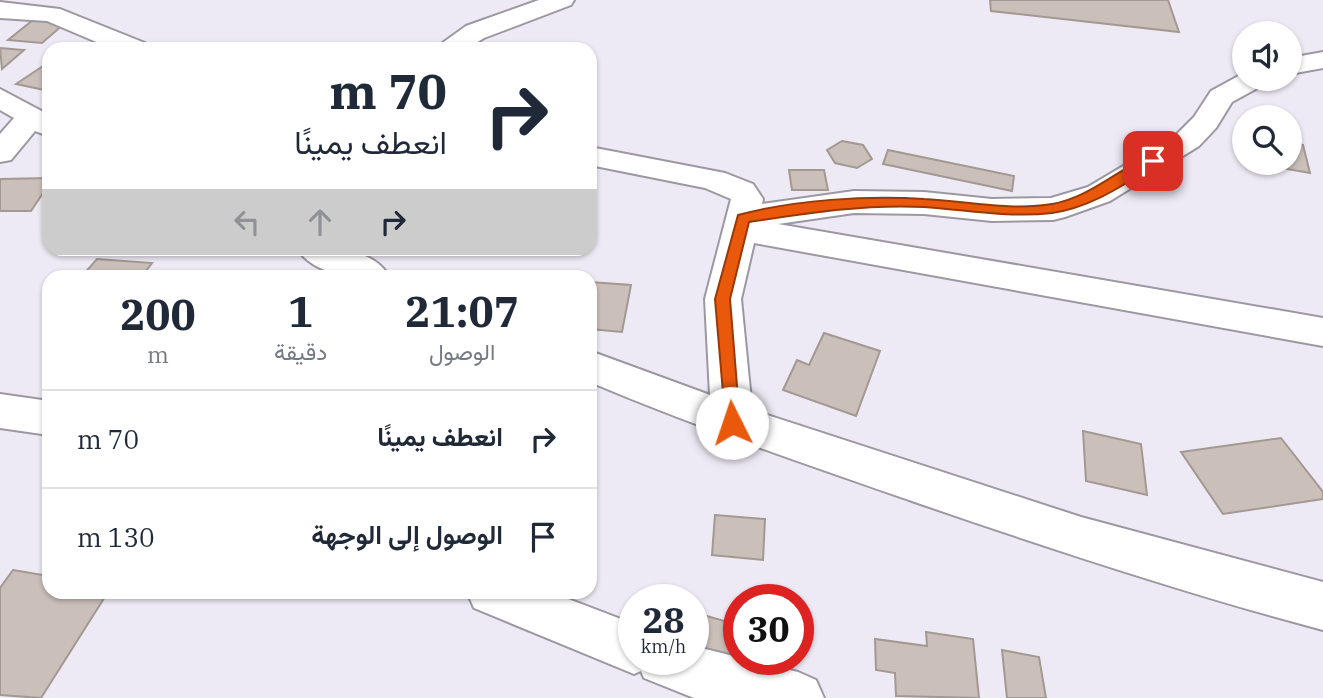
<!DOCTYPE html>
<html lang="ar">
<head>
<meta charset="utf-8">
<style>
  :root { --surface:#fff; --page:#f6f6f7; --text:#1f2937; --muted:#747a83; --line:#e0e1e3 }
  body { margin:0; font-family:"IBM Plex Serif",Vazirmatn,serif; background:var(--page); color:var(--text); direction:rtl; height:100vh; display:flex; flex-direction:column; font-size:26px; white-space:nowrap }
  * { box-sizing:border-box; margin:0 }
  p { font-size:23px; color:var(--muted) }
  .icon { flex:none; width:38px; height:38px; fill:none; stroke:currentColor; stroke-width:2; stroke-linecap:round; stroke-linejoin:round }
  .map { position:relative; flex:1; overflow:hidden; direction:ltr }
  .details { position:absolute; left:42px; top:270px; width:555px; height:329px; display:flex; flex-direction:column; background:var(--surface); border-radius:21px; box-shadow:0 2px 5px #0004; direction:rtl }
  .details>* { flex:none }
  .hud { position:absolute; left:42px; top:42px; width:555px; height:214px; border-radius:21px; box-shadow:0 2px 5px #0004; direction:rtl; background:#fff; color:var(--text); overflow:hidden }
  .tools { position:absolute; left:1232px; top:21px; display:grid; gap:14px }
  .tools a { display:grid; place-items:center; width:70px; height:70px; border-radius:50%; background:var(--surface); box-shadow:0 2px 5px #0004; font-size:35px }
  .speed { position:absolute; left:618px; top:584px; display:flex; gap:14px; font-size:35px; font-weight:700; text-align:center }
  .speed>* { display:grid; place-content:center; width:91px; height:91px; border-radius:50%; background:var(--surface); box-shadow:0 2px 5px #0004; line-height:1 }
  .speed small { font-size:18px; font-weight:400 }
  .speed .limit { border:10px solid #d22; background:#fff; color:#111 }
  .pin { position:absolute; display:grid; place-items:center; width:60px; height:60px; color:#fff; margin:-30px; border-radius:14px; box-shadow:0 4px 10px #0006 }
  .me { position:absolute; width:77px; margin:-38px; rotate:356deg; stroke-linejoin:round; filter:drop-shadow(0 0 5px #0008) }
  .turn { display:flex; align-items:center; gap:24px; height:147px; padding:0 35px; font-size:32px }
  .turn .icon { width:91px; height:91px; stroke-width:2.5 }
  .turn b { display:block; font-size:49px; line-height:60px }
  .lanes { display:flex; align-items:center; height:66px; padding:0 35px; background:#0003; justify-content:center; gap:35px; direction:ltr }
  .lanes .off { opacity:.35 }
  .eta { display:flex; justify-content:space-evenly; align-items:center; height:119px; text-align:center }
  .eta b { font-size:42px; font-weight:700; line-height:49px }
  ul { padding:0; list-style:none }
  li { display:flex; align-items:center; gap:21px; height:98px; padding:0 35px; border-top:2px solid var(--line) }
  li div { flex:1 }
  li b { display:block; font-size:26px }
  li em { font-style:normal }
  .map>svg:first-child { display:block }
</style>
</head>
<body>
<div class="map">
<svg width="1323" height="698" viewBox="0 0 1323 698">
  <rect width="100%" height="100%" fill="#eeeaf5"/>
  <!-- building -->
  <g fill="#cabfb9" stroke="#a39892" stroke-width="2">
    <polygon points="990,0 1168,0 1179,32 991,11"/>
    <polygon points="38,16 49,16 44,21 65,23 42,43 8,40"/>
    <polygon points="0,48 24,50 2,69"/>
    <polygon points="49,62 49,91 16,84"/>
    <polygon points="842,141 863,145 872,159 857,168 835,163 827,150"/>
    <polygon points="1290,143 1303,145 1310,173 1264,165 1290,163"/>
    <polygon points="888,150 1014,176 1012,191 883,164"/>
    <polygon points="789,170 824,170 828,190 792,190"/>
    <polygon points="49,178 49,184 31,211 0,211 0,179"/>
    <polygon points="358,248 422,248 419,254"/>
    <polygon points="97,259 152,263 142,276 82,276"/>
    <polygon points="590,282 631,285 622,332 590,329"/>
    <polygon points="824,333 880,351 856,416 783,390 797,360 809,365"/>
    <polygon points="1083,431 1141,444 1147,495 1086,481"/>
    <polygon points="1281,438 1323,492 1323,499 1223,514 1181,452"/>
    <polygon points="715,515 765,519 763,560 712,555"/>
    <polygon points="13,570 49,576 49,592 108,592 41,698 0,695 0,588"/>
    <polygon points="693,612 738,625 734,658 693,646"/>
    <polygon points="926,632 973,639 979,698 896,696 895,673 876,670 875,639 927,646"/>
    <polygon points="1002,650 1039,657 1046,698 1007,698"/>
  </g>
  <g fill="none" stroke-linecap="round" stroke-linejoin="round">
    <defs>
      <g id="minor">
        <polygon points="539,0 574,0 571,5 484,38 466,49 434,49 466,26"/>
        <polygon points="0,2 60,9 145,43 149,49 113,49 47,21 0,18"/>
        <polygon points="1323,52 1323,68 1290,74 1290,58"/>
        <path d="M1244 73V79H1267L1263 85 1232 102 1216 128 1199 146 1110 201 1065 217 1053 220 992 221 924 214 854 213 778 224 1323 318V346L754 243 741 299 752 410 1081 517 1323 582V630C1184 593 1048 548 912 501 802 463 697 427 590 382V351L710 395 705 299 731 199 705 188 590 165V147L725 173 753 184 763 199 762 204 854 191 924 192 992 199 1051 198 1088 187 1177 134 1194 117 1211 91Z"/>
        <polygon points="0,89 49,115 49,136 35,131 11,160 0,162 0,134 14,118 0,110"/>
        <path d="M297 248C327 248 371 246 389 276 360 279 314 277 297 248Z"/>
        <polygon points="0,394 49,401 49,435 0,428"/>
        <polygon points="467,592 550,592 634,624 634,660 693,660 693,646 798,672 816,680 824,698 694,698 644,678 641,671 634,674 474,608"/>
      </g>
    </defs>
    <!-- minor casing -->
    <use href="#minor" stroke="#9c98a2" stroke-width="4"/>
    <!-- minor -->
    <use href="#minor" fill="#fff" fill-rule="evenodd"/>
  </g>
  <!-- route -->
  <path fill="#ea580c" stroke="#983908" stroke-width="2" d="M1153 157 1160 161 1158 164C1126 183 1091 208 1052 213 1010 218 967 210 924 207 865 204 808 213 749 222L730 299 740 423 738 428H726L715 299 738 215C794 200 867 195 924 199 966 201 1011 211 1052 204 1092 197 1118 167 1153 157Z"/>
</svg>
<div class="tools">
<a><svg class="icon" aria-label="sound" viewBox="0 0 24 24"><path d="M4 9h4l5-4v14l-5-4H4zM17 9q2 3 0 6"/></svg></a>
<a><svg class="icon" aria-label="search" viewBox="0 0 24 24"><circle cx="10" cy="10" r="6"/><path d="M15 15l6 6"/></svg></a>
</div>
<div class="speed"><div>28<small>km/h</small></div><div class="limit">30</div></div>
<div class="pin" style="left:1153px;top:161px;background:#d93025"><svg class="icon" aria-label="arrive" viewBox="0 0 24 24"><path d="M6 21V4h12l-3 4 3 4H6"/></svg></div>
<svg class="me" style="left:732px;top:423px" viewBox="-20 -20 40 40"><circle r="19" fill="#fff"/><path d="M0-13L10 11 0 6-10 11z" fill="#ea580c"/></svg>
<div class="hud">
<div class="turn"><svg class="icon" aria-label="right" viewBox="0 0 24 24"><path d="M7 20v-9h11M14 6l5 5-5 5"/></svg><div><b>70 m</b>انعطف يمينًا</div></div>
<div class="lanes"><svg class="icon off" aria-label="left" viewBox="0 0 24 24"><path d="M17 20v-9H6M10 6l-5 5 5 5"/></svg><svg class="icon off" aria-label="ahead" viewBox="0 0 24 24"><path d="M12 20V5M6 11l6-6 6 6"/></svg><svg class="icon" aria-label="right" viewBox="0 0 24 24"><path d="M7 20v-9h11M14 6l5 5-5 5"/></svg></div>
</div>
<section class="details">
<div class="eta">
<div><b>21:07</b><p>الوصول</p></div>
<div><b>1</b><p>دقيقة</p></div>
<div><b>200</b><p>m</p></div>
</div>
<ul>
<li><svg class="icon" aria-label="right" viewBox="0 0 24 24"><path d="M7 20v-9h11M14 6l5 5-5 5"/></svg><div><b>انعطف يمينًا</b></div><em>70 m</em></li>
<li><svg class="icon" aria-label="arrive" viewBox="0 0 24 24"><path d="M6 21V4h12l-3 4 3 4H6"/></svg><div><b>الوصول إلى الوجهة</b></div><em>130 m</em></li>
</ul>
</section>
</div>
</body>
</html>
